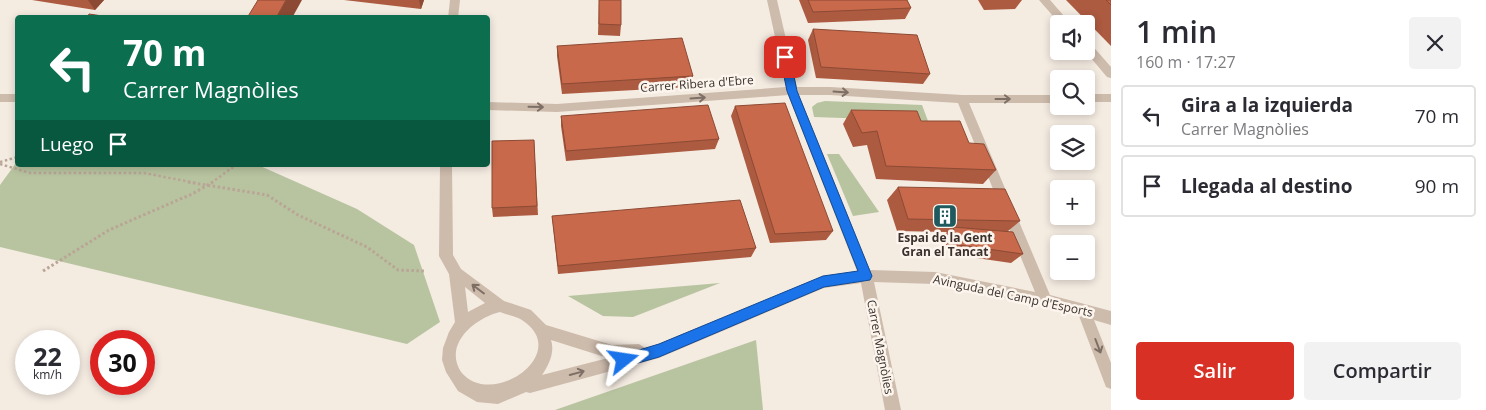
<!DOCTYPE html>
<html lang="es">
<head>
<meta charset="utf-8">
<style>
  :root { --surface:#fff; --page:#f2f2f3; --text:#2b2b33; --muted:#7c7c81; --line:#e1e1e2; --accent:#d93025 }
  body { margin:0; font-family:"Open Sans",sans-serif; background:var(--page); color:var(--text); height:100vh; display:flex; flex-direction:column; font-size:19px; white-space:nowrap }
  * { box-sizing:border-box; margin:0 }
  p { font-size:16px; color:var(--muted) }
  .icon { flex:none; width:28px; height:28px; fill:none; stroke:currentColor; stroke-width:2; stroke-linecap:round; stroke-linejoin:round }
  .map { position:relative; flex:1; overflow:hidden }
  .side { display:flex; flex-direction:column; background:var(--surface); width:375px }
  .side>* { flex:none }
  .banner { position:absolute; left:15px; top:15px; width:475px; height:152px; border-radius:5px; box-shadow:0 2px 8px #0003; background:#0b6e4f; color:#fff; overflow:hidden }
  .controls { position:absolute; left:1050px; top:15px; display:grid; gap:10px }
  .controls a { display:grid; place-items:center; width:45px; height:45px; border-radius:5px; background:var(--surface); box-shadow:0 2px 8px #0003; font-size:25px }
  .speed { position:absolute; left:15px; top:330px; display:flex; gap:10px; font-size:25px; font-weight:700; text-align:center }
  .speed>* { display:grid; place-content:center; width:65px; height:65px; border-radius:50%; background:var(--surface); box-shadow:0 2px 8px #0003; line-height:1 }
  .speed small { font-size:12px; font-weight:400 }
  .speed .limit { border:8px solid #d22; background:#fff; color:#111 }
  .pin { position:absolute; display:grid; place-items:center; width:42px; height:42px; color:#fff; margin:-21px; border-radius:10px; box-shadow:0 2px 8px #0006 }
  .me { position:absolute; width:55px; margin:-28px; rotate:75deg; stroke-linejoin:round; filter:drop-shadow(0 0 4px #0008) }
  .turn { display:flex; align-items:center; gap:18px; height:105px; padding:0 25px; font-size:22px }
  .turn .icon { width:65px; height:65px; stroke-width:2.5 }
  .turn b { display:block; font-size:35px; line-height:42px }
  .then { display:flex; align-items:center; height:48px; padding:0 25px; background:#0003; gap:10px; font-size:19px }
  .round { display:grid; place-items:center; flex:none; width:52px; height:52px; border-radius:5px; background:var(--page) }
  .summary { display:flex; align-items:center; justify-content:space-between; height:85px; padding:0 25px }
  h1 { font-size:30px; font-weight:600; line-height:38px }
  .cta { display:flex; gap:10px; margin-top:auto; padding:10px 25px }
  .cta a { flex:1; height:58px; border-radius:5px; background:var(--accent); color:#fff; font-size:20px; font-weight:600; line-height:58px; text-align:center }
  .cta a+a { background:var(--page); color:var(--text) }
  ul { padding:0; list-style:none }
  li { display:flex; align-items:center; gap:15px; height:62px; margin:0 10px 8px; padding:0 15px; border:2px solid var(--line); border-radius:5px }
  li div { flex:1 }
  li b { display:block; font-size:19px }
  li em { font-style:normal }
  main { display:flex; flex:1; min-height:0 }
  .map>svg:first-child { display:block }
</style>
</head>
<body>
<main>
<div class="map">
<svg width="1111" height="410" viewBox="0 0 1111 410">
  <rect width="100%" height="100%" fill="#f4ebe1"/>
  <!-- green -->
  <g fill="#b8c4a0">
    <polygon points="825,101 922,105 928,121 814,117 812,107 817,103"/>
    <polygon points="827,154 839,154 879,212 853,216"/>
    <polygon points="16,163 18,165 258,165 357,209 414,245 440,322 407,344 0,247 0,185"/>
    <polygon points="720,283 633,317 603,316 568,296"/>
    <polygon points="756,340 763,410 555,410"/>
  </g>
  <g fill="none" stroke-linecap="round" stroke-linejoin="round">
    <!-- path-far1 -->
    <g stroke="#b9a596" stroke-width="2.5" stroke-dasharray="2.5 2.5" stroke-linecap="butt">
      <polyline points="0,162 18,157"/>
      <polyline points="0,164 30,173 144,173 196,183"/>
      <polyline points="211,183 236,165"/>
    </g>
    <!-- path -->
    <g stroke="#b9a596" stroke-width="3" stroke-dasharray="2.5 2.5" stroke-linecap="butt">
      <polyline points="188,182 267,195 298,215 367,247 398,270 424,271"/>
      <polyline points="43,271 109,230 192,194 213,182"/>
    </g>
    <!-- minor -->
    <g fill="#cdbbac" fill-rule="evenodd">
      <polygon points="450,0 460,0 458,18 448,18"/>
      <path d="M767 0H777L797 87H830L962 95H1059V103H969L1050 295 1111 311V325L1094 320 1111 363V389L1106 387 1079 316 1045 306 935 284 874 282 901 410H885L861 283 824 288 659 358 530 393 526 392 498 404 477 402 458 391 446 372 442 360 443 348 449 332 455 322 449 274 439 256 440 165H452L453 255 461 269 504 301 531 310 546 325 612 345 639 344 645 348 658 344 823 276 857 271 788 95 557 112 488 110V102L557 104 786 87ZM799 95H830L958 103 1035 292 935 272 870 270ZM465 287 485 303 468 312ZM500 312C507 315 516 316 522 320 573 353 492 410 461 372 443 344 475 318 500 312ZM551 340 608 358 542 375C549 365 555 352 551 340Z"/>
      <polygon points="1039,0 1050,0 1071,24 1060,24"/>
      <polygon points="1086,42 1090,43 1111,67 1111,78 1107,77 1085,51 1086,51"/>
      <rect x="0" y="94" width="18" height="8"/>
      <rect x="1086" y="94" width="25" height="8"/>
    </g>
  </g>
  <!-- wall -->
  <g fill="#ac5a40">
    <polygon points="32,0 104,0 95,10"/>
    <polygon points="344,0 424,0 421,9"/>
    <polygon points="599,0 621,0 621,25 620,36 598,35"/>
    <polygon points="799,0 907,0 911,8 905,19 808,23"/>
    <polygon points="978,0 1022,0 1015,9 984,10"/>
    <polygon points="1066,0 1111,0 1111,46"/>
    <polygon points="813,29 930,74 923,84 816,78 808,40"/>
    <polygon points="557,46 693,76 690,87 562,94 557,56"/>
    <polygon points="735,106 833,231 826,240 770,243 731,116"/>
    <polygon points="851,110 921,121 969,143 996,170 983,184 876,179 867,145 853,147 843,124"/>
    <polygon points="561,116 719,139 715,149 566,161 561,126"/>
    <polygon points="534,140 538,215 493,217 492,208"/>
    <polygon points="898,187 1020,221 1008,231 1023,254 1011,263 949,254 943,236 947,232 897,231 887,200"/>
    <polygon points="552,216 756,248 751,257 558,274 553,225"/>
  </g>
  <!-- shaded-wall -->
  <g fill="#8c4a34">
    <polygon points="88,0 104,0 95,10"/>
    <polygon points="286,0 302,0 292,18 276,18"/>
    <polygon points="419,0 424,0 421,9"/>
  </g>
  <!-- building -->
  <g fill="#c8694b" stroke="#8c4a34">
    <polygon points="258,0 286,0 276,18 247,18"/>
    <polygon points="599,0 621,0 621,25 599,24"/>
    <polygon points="808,0 907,0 911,8 813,12"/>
    <polygon points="1106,0 1111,0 1111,5"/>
    <polygon points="89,14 116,18 87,18"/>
    <polygon points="813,29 917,35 930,74 821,67"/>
    <polygon points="682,38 693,76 562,84 557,46"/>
    <polygon points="785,103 833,231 775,234 735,106"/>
    <polygon points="708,105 719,139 566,151 561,116"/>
    <polygon points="851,110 917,111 921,121 960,121 969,143 984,144 996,170 886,166 877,131 862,133"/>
    <polygon points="534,140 537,206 492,208 492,141"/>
    <polygon points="898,187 1005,189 1020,221 908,219"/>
    <polygon points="740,200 756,248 558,266 552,216"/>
    <polygon points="953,227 1013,232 1023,254 959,245"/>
  </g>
  <!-- one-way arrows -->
  <defs><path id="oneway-shaft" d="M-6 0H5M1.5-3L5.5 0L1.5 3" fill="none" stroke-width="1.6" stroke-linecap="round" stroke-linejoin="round" transform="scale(1.25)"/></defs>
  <g stroke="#7d6f65">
    <use href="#oneway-shaft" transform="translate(841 92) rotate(4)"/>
    <use href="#oneway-shaft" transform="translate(698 98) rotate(-4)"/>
    <use href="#oneway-shaft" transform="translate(1003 99)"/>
    <use href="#oneway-shaft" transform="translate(536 107) rotate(1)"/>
    <use href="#oneway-shaft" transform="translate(478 289) rotate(-143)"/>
    <use href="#oneway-shaft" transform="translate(1098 346) rotate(69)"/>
    <use href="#oneway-shaft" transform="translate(577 373) rotate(-15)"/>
  </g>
  <!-- route -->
  <polygon fill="#1a73e8" stroke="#114b97" points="785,53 790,57 797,91 872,276 870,280 824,287 659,357 624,367 619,365 617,360 619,356 659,344 823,276 858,271 787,91 780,57"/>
  <!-- icons -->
  <defs>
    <symbol id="building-square" viewBox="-11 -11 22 22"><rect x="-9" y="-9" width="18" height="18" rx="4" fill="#1f5a5e" stroke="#fbf5ee"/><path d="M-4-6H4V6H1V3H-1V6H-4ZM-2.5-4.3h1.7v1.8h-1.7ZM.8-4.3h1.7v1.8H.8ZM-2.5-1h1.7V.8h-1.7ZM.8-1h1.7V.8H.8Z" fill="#fff"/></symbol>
  </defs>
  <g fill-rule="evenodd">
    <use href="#building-square" x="931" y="202" width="28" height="28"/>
  </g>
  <g text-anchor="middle" stroke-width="5" stroke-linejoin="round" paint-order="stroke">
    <!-- street labels -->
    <g font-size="12" fill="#3b302b" stroke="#fbf5ee">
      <text transform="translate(697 84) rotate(-4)" y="4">Carrer Ribera d'Ebre</text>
      <text transform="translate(1013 296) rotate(12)" y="4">Avinguda del Camp d'Esports</text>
      <text transform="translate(880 347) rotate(79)" y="4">Carrer Magnòlies</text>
    </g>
    <!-- poi labels -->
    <g font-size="12" font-weight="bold" fill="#3b302b" stroke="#fbf5ee">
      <text x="945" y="242">Espai de la Gent<tspan x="945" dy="14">Gran el Tancat</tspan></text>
    </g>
  </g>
</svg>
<div class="controls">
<a><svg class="icon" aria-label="sound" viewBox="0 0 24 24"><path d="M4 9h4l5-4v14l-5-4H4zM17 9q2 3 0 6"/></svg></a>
<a><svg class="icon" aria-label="search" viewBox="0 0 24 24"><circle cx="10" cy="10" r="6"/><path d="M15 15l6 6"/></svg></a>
<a><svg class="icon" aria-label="layers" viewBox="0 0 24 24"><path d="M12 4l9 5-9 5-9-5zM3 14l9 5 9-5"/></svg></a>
<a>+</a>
<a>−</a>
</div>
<div class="speed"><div>22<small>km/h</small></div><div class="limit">30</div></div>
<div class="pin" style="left:785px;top:57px;background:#d93025"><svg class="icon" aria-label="arrive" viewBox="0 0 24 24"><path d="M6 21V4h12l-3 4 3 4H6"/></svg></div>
<svg class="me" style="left:624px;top:360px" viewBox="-20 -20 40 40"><path d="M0-17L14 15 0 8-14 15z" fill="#1a73e8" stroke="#fff" stroke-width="4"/></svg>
<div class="banner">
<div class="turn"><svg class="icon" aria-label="left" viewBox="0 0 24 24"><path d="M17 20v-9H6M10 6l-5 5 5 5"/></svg><div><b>70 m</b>Carrer Magnòlies</div></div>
<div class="then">Luego<svg class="icon" aria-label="arrive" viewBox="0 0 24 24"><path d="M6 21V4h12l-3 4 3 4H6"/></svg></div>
</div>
</div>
<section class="side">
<div class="summary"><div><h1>1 min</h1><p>160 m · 17:27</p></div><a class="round"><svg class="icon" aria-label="close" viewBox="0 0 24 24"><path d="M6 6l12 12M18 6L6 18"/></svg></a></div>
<ul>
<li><svg class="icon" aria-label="left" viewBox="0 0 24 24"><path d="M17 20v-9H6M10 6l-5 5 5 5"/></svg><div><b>Gira a la izquierda</b><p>Carrer Magnòlies</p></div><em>70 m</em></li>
<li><svg class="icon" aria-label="arrive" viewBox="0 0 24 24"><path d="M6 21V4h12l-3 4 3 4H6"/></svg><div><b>Llegada al destino</b></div><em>90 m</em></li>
</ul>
<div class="cta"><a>Salir</a><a>Compartir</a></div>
</section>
</main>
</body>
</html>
